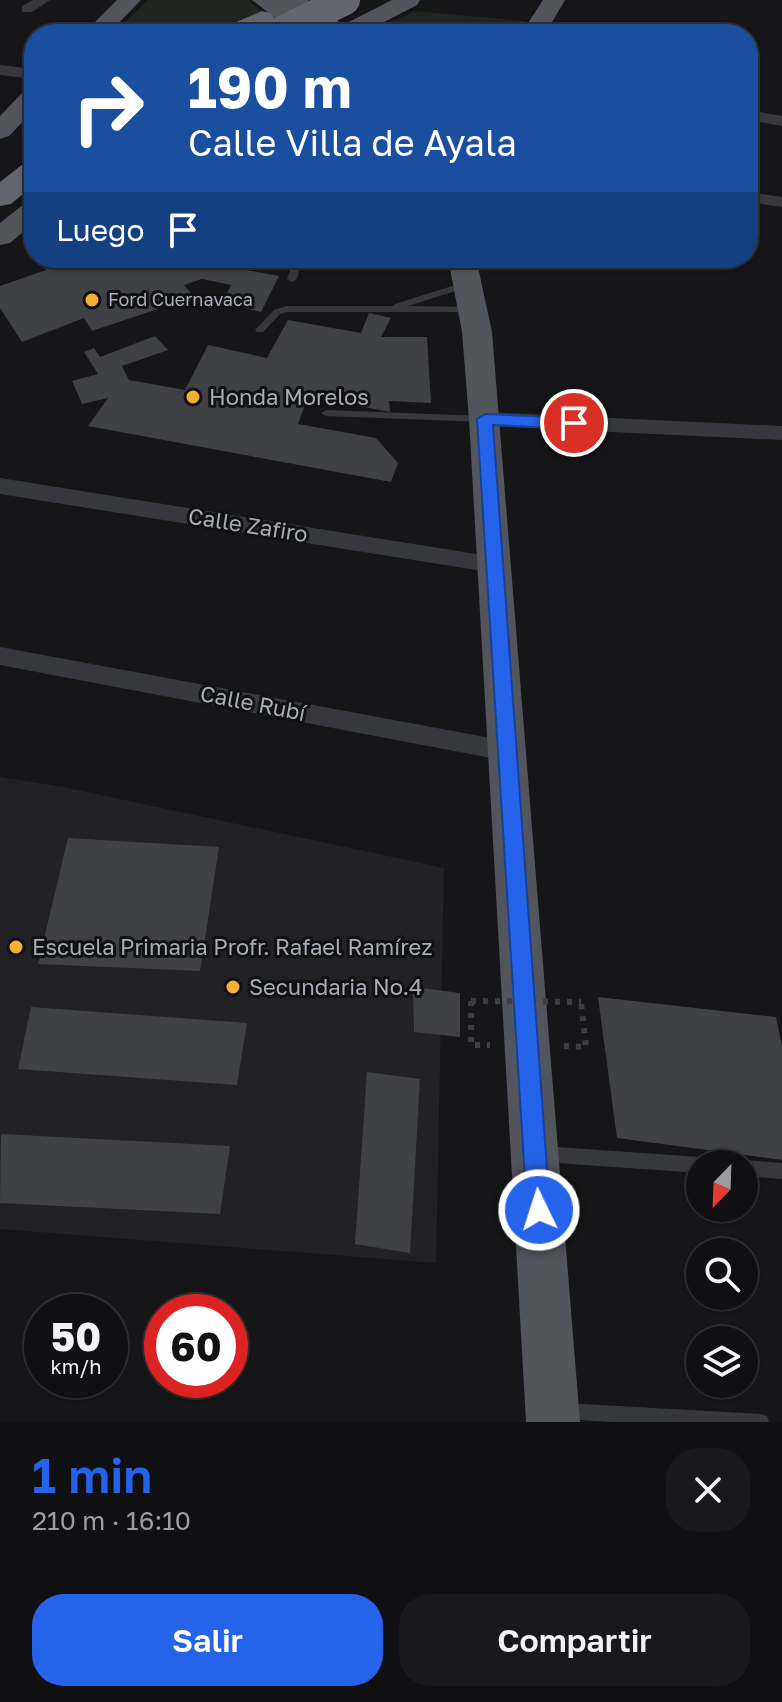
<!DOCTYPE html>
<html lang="es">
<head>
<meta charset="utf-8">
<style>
  :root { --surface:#101012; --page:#19191b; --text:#f1f3f6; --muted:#9c9d9f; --line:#303032; --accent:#2563eb }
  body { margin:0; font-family:"Golos Text",sans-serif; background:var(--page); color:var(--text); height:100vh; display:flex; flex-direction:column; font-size:30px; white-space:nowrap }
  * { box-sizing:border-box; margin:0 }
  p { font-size:26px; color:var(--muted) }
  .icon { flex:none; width:44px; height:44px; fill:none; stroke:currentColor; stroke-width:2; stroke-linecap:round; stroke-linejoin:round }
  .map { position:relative; height:1422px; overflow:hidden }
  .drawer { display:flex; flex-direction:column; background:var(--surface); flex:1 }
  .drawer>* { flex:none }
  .top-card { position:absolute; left:24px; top:24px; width:734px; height:244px; border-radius:32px; box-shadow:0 2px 6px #0004,0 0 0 2px var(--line); background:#1a4fa0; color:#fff; overflow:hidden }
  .needle { width:52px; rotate:203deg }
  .tools { position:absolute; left:686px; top:1150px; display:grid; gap:16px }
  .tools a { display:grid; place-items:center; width:72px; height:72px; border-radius:50%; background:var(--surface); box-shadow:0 2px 6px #0004,0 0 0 2px var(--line); font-size:40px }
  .speed { position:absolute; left:24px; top:1294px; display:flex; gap:16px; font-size:40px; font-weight:700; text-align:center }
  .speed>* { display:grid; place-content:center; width:104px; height:104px; border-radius:50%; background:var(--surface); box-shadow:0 2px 6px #0004,0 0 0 2px var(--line); line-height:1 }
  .speed small { font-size:20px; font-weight:400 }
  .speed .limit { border:12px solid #d22; background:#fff; color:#111 }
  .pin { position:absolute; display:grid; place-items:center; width:68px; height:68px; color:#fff; margin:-34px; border:4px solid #fff; border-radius:50%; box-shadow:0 2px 8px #0007 }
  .me { position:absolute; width:88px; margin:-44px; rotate:356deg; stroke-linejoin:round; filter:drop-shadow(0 0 6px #0008) }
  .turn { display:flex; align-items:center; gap:28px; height:168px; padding:0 32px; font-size:36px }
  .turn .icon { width:104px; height:104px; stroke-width:2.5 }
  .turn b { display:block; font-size:56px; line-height:68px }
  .then { display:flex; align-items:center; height:76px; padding:0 32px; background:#0003; gap:16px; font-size:30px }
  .round { display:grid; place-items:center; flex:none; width:84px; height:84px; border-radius:32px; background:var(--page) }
  .headline { display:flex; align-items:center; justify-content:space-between; height:136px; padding:0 32px }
  h1 { font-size:48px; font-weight:600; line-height:60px; color:var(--accent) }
  .primary-button { display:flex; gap:16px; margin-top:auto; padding:16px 32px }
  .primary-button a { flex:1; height:92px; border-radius:32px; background:var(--accent); color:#fff; font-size:32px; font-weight:600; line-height:92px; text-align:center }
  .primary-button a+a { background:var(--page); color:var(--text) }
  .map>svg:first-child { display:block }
</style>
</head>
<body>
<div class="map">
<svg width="782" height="1422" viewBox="0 0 782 1422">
  <rect width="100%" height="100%" fill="#161618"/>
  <!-- built -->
  <polygon fill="#222225" points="0,777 63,787 444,868 436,1263 0,1229"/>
  <!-- green -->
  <g fill="#1e261f">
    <polygon points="148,0 247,0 290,34 113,34"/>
    <polygon points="414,11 524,21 519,34 370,34"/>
  </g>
  <!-- building -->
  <g fill="#404145">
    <polygon points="37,258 266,258 236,268 279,276 261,312 222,303 231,285 202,279 184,285 194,297 92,331 84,318 22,342 0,308 0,286 46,270"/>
    <polygon points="369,313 391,318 381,337 427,337 431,403 389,401 390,412 308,396 298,424 376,438 398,463 391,482 88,426 108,398 82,404 72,381 98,374 84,352 94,348 100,357 155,336 168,350 122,366 129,380 185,390 208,345 267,358 288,320 361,333"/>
    <polygon points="68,838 219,847 200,971 38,964"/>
    <polygon points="413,987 460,993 460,1037 414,1032"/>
    <polygon points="598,997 776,1017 782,1046 782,1160 617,1138"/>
    <polygon points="31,1007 247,1023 237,1085 18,1069"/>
    <polygon points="367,1072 420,1079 410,1253 355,1244"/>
    <polygon points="1,1134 230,1146 220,1214 0,1203"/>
  </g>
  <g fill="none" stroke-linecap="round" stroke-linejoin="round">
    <!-- path -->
    <g stroke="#3d3f44" stroke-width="6" stroke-dasharray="5 7" stroke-linecap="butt">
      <polyline points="471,1001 471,1045 490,1045"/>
      <polyline points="564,1046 586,1047 581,1002"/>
    </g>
    <!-- lane -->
    <g fill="#37383d" fill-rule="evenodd">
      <polygon points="294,258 302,258 297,279 292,282 287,279"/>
      <polygon points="465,282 468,283 468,287 408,306 474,307 474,311 471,312 287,312 280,314 263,332 257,332 255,330 274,310 286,306 393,306 395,304"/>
      <polygon points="326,410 483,416 488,419 483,422 326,416 321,413"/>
      <polygon points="542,1146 700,1157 705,1160 707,1164 700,1164 700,1173 542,1162 537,1159 534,1154 537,1149"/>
      <polygon points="744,1160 782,1163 782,1179 744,1176 744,1164 738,1164"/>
      <polygon points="564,1403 761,1414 767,1416 769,1422 611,1422 564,1419 558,1417 556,1411 558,1405"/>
    </g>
    <!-- street -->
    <g fill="#37383d" fill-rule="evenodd">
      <polygon points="33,0 50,0 32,12 22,12 22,6"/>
      <polygon points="0,65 34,69 34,79 0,75"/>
      <polygon points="748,110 782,116 782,126 748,120"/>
      <polygon points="748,192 782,197 782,207 748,202"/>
      <polygon points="485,412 782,426 782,440 485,426 475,419"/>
      <polygon points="0,478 495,557 503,559 506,565 503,571 495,573 0,494"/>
      <polygon points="0,647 507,741 516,744 519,751 516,758 507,761 0,665"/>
    </g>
    <!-- primary -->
    <g fill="#53555c" fill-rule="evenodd">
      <polygon points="117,0 141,0 108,34 83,34"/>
      <polygon points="252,0 278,0 323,34 296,34"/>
      <polygon points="392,0 420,0 417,5 361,34 331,34 335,29"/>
      <polygon points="543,0 565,0 545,34 521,34"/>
      <polygon points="34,88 34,110 9,136 0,139 0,116 25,90"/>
      <polygon points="34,202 34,223 10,243 0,245 0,223 24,204"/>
      <polygon points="448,258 476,258 492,332 580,1422 526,1422 469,419 462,332"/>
    </g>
    <!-- highway -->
    <g fill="#63666e" fill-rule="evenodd">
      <path d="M262 11 271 13 275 19C263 38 239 34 219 34L223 28Z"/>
      <polygon points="34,161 34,185 11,204 0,206 0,182 23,164"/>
    </g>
    <!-- path-bridge -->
    <polyline stroke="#3d3f44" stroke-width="6" stroke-dasharray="5 7" stroke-linecap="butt" points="471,1001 581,1002"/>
    <!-- primary-bridge -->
    <polyline stroke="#53555c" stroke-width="26" points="285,0 334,34"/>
    <!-- highway-bridge -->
    <polyline stroke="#63666e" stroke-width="30" points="282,31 345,0"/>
  </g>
  <!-- route -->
  <polygon fill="#2563eb" stroke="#184099" stroke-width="2" points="485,414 574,418 582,423 574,429 493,425 550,1210 547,1218 539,1222 530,1218 527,1210 477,419"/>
  <!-- markers -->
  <g fill="#f2b134" stroke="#111113" stroke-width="3">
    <circle cx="92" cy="300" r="8"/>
    <circle cx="193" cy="397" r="8"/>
    <circle cx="16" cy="947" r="8"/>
    <circle cx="233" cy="987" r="8"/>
  </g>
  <g text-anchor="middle" stroke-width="6" stroke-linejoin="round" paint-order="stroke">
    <!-- far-poi labels -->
    <g font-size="18" fill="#a8adb8" stroke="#111113" text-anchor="start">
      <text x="108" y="306">Ford Cuernavaca</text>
    </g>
    <!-- poi labels -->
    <g font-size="22" fill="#a8adb8" stroke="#111113" text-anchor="start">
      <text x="209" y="405">Honda Morelos</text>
      <text x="32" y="955">Escuela Primaria Profr. Rafael Ramírez</text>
      <text x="249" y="995">Secundaria No.4</text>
    </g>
    <!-- street labels -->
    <g font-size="22" fill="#a8adb8" stroke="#111113">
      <text transform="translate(248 525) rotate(9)" y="8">Calle Zafiro</text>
      <text transform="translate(253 703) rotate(11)" y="8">Calle Rubí</text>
    </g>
  </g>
</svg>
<div class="tools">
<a><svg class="needle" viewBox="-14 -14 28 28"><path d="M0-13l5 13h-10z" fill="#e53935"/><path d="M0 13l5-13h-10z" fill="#9c9d9f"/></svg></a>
<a><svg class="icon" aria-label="search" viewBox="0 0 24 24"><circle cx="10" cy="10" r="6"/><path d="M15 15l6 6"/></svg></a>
<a><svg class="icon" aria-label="layers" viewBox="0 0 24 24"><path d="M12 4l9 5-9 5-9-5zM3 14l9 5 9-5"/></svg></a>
</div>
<div class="speed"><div>50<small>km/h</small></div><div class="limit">60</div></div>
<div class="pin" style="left:574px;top:423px;background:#d93025"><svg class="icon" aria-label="arrive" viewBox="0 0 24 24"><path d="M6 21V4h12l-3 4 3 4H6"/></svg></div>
<svg class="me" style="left:539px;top:1210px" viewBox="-20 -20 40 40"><circle r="17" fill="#2563eb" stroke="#fff" stroke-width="3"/><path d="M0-11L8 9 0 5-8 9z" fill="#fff"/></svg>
<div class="top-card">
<div class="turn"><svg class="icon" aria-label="right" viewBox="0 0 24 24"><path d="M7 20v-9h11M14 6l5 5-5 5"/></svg><div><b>190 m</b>Calle Villa de Ayala</div></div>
<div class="then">Luego<svg class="icon" aria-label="arrive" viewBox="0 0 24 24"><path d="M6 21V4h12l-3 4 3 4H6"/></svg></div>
</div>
</div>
<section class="drawer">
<div class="headline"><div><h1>1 min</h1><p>210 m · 16:10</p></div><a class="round"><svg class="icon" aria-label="close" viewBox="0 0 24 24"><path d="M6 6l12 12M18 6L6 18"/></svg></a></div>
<div class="primary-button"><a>Salir</a><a>Compartir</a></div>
</section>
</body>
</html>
